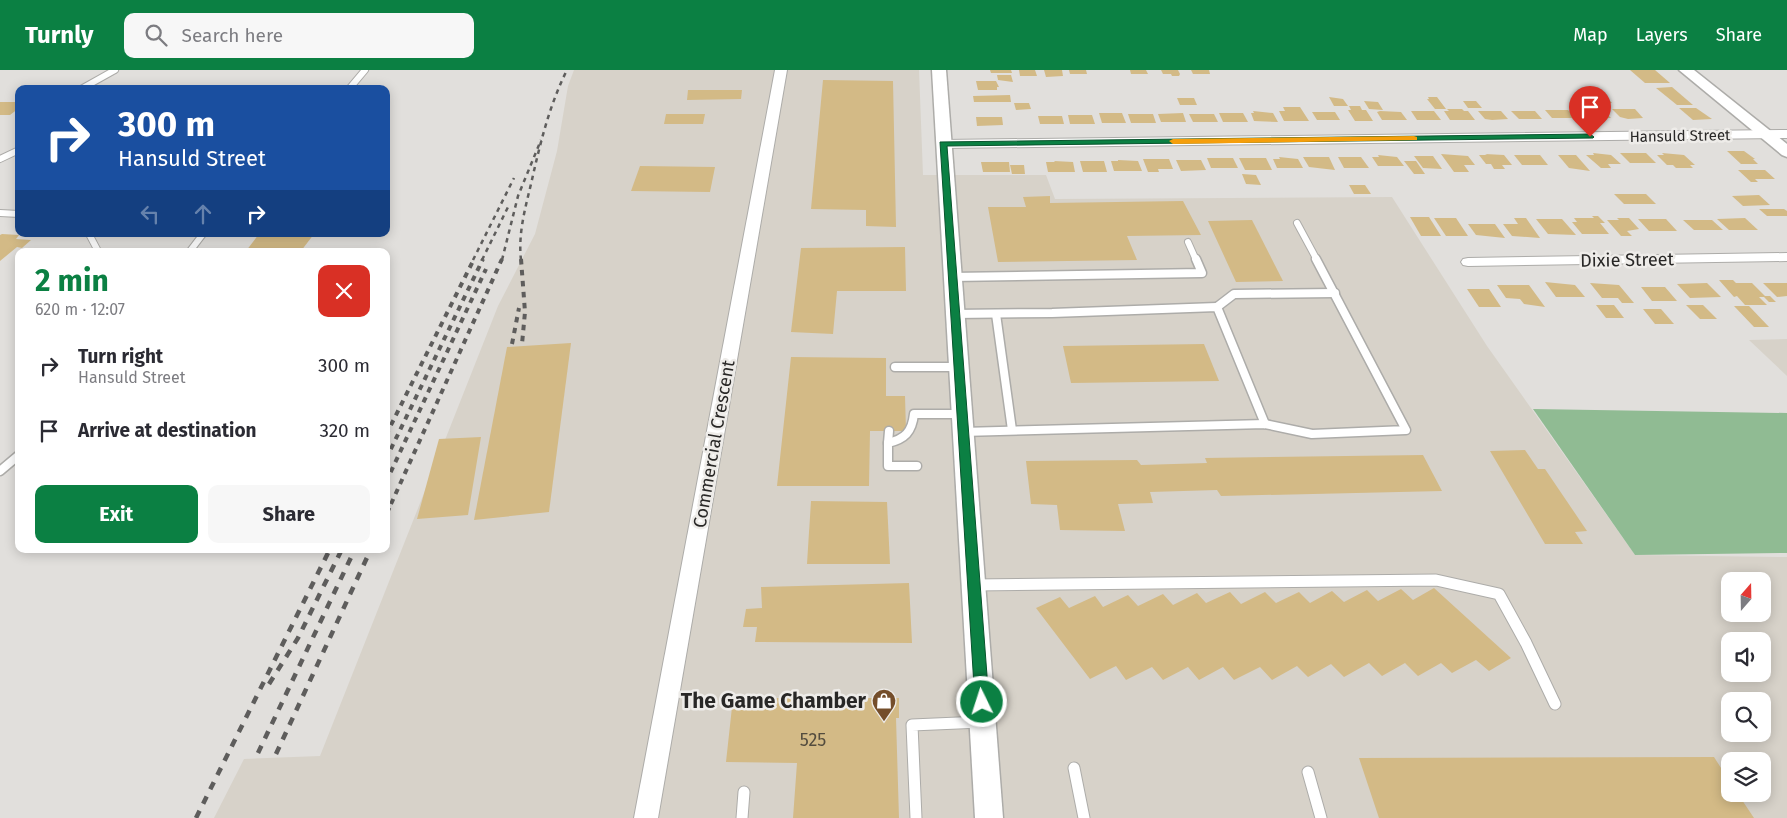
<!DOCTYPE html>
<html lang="en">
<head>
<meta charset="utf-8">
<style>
  :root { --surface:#fff; --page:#f7f7f7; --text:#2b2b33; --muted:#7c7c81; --accent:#0b8043 }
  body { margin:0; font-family:"Fira Sans",sans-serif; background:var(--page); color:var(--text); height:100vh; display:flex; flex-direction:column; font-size:19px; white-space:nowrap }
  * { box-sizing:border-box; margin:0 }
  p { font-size:16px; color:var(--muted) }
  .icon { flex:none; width:28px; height:28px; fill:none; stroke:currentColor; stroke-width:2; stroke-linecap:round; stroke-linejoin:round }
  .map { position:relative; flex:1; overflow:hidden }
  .drawer { position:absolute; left:15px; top:178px; width:375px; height:305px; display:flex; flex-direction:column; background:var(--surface); border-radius:10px; box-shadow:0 2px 12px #0003 }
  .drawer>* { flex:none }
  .banner { position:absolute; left:15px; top:15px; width:375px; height:152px; border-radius:10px; box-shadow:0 2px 12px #0003; background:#1a4fa0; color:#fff; overflow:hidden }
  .needle { width:32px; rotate:20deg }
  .fabs { position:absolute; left:1721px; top:502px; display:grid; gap:10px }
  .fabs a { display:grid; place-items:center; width:50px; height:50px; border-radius:10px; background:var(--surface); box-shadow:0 2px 12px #0003; font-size:25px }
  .pin { position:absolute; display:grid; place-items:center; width:42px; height:42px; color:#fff; margin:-51px -21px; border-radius:50% 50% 50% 0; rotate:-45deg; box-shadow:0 0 5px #0007 }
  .pin .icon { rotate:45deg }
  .me { position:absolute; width:55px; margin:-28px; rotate:356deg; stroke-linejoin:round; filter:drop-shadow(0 0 4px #0008) }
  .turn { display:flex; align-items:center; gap:18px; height:105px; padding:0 20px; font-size:22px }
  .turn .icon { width:65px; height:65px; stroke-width:2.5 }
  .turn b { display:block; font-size:35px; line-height:42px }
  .lanes { display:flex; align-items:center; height:48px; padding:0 20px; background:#0003; justify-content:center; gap:25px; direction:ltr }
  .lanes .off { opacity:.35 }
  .round { display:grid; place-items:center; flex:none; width:52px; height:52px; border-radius:10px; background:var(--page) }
  .summary { display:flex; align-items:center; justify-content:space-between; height:85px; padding:0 20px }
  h1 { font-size:30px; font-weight:700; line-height:38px; color:var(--accent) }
  .button { display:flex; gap:10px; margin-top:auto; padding:10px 20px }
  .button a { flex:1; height:58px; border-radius:10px; background:var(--accent); color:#fff; font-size:20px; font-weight:700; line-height:58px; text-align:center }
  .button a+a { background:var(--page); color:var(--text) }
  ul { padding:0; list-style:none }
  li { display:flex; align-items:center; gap:15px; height:65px; padding:0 20px }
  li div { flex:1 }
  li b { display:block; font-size:19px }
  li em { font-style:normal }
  header { display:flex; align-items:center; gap:30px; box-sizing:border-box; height:70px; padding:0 25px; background:var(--accent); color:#fff }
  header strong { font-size:24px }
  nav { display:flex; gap:28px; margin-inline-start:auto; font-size:18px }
  .search { width:350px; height:45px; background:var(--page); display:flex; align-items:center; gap:12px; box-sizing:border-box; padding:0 18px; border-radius:10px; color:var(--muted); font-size:19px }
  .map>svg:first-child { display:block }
</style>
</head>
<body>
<header>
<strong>Turnly</strong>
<div class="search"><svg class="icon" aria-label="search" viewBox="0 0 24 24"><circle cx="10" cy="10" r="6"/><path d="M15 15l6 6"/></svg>Search here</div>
<nav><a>Map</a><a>Layers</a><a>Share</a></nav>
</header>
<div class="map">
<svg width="1787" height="748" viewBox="0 0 1787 748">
  <rect width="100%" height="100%" fill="#e1dfdc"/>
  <!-- built -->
  <g fill="#d7d2c9" fill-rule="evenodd">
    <path d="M574 0H919L923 105H1046L1055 129 1392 127 1487 276 1635 485 1787 487V748H214L244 689 320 686 498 236 535 164 557 81 568 16ZM1730 511H1762V544H1730ZM1730 571H1762V604H1730ZM1730 631H1762V664H1730ZM1730 691H1762V724H1730Z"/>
    <polygon points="1787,269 1787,306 1749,270"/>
  </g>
  <!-- green -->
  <polygon fill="#90bb93" points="1533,339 1787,343 1787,483 1635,485"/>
  <!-- building -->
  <g fill="#d3ba86">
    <polygon points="990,0 1011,0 1012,3 991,3"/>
    <polygon points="1019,0 1035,0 1037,6 1020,6"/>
    <polygon points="1044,0 1062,0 1063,6 1046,7"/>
    <polygon points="1069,0 1086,0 1087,4 1070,4"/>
    <polygon points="1130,0 1146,0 1148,4 1131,4"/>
    <polygon points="1161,0 1178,0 1180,4 1179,6 1172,6 1171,4 1163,4"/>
    <polygon points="1191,0 1209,0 1210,4 1193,4"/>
    <polygon points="1630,0 1655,0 1670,13 1645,13"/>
    <polygon points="997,5 1011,5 1013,12 998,10"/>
    <polygon points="823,10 893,11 896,157 866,156 866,140 811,139"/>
    <polygon points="976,11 996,11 999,17 997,17 997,20 978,20"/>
    <polygon points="1672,17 1693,35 1677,35 1656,18"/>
    <polygon points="688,20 742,20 741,29 687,30"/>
    <polygon points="1010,25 1011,32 974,32 973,26"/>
    <polygon points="1590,25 1604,25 1612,33 1597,33"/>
    <polygon points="1329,27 1343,29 1348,36 1334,36"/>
    <polygon points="1428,27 1437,27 1446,39 1435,39 1427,29 1429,29"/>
    <polygon points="1177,28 1194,28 1197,35 1180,35"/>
    <polygon points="1364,31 1378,32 1383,40 1369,39"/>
    <polygon points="1463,31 1476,31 1482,38 1468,38"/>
    <polygon points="0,32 19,32 19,38 10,45 0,45"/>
    <polygon points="1014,33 1029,33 1031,39 1016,40"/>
    <polygon points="1349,36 1360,36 1362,40 1366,40 1373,51 1355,51 1348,40 1351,40"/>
    <polygon points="1283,37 1300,37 1309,51 1284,51 1279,41 1285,41"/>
    <polygon points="1679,38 1696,38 1712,49 1693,50"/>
    <polygon points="1447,39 1462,39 1464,41 1468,41 1475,50 1450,50 1444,41 1449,41"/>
    <polygon points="1612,39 1635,39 1643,48 1628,49 1620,47"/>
    <polygon points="1545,40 1568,40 1576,48 1552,48"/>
    <polygon points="1579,40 1603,40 1611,48 1586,48"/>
    <polygon points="1253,41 1273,43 1278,52 1254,51 1251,43 1254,43"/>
    <polygon points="1380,41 1401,42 1407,50 1382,50 1377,42"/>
    <polygon points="1411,41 1434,41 1441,50 1417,50"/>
    <polygon points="1478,41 1501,41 1508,49 1492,50 1485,49"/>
    <polygon points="1511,41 1535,41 1542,49 1519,49"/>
    <polygon points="1312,42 1335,42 1340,50 1317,50"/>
    <polygon points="1099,43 1122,43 1126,53 1102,53"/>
    <polygon points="1183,43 1186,52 1161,52 1158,44"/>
    <polygon points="1219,43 1243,43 1248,52 1223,52"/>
    <polygon points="666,44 705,44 703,54 664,54"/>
    <polygon points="1128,44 1153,44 1156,53 1131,53"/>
    <polygon points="1189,44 1214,44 1218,52 1193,52"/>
    <polygon points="1068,45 1092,45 1095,54 1070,54"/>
    <polygon points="1038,46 1062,46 1064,54 1040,54"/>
    <polygon points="976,47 1002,47 1003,55 977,56"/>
    <polygon points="1727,81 1744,81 1755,89 1753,89 1758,94 1741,94"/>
    <polygon points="1593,83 1611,85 1621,94 1608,94 1611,98 1601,98 1586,85 1594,85"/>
    <polygon points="1620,83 1646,83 1656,93 1630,93"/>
    <polygon points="1662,83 1684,85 1695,95 1690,95 1693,98 1676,98 1673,95 1667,95 1657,85 1664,85"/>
    <polygon points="1441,84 1468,86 1475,95 1464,95 1469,102 1454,102"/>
    <polygon points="1485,84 1504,85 1512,95 1502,95 1505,99 1494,99 1491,94 1486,94 1479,85 1487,85"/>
    <polygon points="1378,85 1397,87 1404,96 1378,96 1372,87 1379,87"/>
    <polygon points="1514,85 1540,85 1548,95 1522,95"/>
    <polygon points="1558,85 1576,85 1590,101 1569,98"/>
    <polygon points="1414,86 1433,86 1442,99 1423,98"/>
    <polygon points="1279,87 1298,89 1303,98 1277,98 1273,89 1280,89"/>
    <polygon points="1303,87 1329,87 1335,100 1309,97"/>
    <polygon points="1338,87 1361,87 1369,98 1344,98"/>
    <polygon points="1207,88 1233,88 1238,98 1211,98"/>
    <polygon points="1239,88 1266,88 1272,100 1245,100"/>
    <polygon points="1143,89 1169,89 1173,99 1158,99 1159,102 1148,102"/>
    <polygon points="1118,90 1138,91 1142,101 1114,101 1111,91 1118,91"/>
    <polygon points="1176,90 1201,90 1206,100 1181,101"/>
    <polygon points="1054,91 1073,92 1075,102 1048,102 1046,92 1055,92"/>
    <polygon points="1080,91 1104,91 1107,102 1083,102"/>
    <polygon points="1404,91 1416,91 1425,104 1414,104"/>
    <polygon points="981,92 1009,92 1010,102 983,102"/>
    <polygon points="1010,95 1024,95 1025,104 1012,104"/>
    <polygon points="640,96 715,97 710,122 631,121"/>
    <polygon points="1738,100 1765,100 1775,109 1755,109 1758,112 1751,112"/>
    <polygon points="1242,104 1256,105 1261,115 1246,114"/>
    <polygon points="1349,115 1365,115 1371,124 1354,124"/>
    <polygon points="1614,124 1646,124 1656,134 1624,134"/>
    <polygon points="1759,125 1770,135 1743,136 1732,126"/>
    <polygon points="1050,126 1050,133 1183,131 1201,165 1127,166 1137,190 998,192 988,137 1026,137 1023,127"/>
    <polygon points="1759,139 1784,139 1787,141 1787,146 1767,146"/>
    <polygon points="1592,146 1598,146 1605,153 1600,153 1609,164 1582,164 1572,152 1577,152 1574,148 1594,148"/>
    <polygon points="1410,147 1429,147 1441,166 1421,166"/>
    <polygon points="1434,148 1456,148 1468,166 1446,166"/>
    <polygon points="1514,148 1526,148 1540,168 1512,166 1503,154 1518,154"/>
    <polygon points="1617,148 1629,148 1639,159 1627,161 1632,166 1621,166 1607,150 1619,150"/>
    <polygon points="1745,148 1758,160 1729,160 1717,149"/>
    <polygon points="1536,149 1562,149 1576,165 1548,164"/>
    <polygon points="1638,149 1666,149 1677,161 1649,161"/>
    <polygon points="1252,150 1283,211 1236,212 1208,151"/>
    <polygon points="1683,150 1712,150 1723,160 1694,160"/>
    <polygon points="1468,154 1495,154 1505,168 1476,165"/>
    <polygon points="2,164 19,165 16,169 31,170 22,178 17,177 0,191 0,165"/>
    <polygon points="259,164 314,164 301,181 246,181"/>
    <polygon points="905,177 906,221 837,221 833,264 791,262 801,178"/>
    <polygon points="1719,210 1733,210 1736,213 1752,213 1765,226 1770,226 1776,232 1769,232 1764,227 1759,227 1767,235 1745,235 1737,226 1734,227"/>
    <polygon points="1545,212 1575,215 1585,227 1556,227"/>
    <polygon points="1590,213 1619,215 1634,233 1622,233 1618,228 1602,228"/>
    <polygon points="1707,213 1721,227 1690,228 1677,214"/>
    <polygon points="1763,213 1787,213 1787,226 1777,227"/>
    <polygon points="1497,215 1529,215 1545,237 1524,234 1520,229 1506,228"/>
    <polygon points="1641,217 1665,217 1677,231 1652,231"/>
    <polygon points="1467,219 1489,219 1501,237 1479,237"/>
    <polygon points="1596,235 1614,235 1624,248 1606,248"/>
    <polygon points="1686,235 1703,235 1717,249 1700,249"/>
    <polygon points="1734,236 1749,236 1769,257 1754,257"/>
    <polygon points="1643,239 1661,239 1674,254 1655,254"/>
    <polygon points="571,273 549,442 474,450 507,277"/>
    <polygon points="1204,274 1219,311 1071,313 1063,276"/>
    <polygon points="791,287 886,288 886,326 905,326 906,361 870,361 869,416 777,416"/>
    <polygon points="481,367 468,445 417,449 439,369"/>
    <polygon points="1525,380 1538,399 1545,399 1587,461 1575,462 1583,474 1545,474 1490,381"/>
    <polygon points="1423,385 1442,421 1221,426 1217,420 1150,422 1153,433 1118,434 1125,461 1060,460 1057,435 1031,434 1026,391 1137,390 1141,395 1207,393 1205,388"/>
    <polygon points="811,431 887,432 890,494 807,494"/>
    <polygon points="909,513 912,573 755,572 757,557 743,557 746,539 762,538 761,517"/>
    <polygon points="1434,518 1511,588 1489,601 1476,590 1452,603 1441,593 1418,606 1405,593 1382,606 1369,593 1344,607 1331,594 1308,607 1297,596 1272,610 1260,597 1234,610 1223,597 1199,610 1188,597 1163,610 1152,597 1126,610 1116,596 1090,609 1036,538 1060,527 1069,538 1095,526 1103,537 1128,525 1138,536 1163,524 1173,535 1197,523 1206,533 1230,522 1241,534 1265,522 1276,533 1299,522 1310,533 1332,521 1344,532 1367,520 1378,531 1401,519 1413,530"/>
    <polygon points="733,628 899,628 899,648 896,648 899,748 793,748 797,693 726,692"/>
    <polygon points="1714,687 1730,712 1730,724 1738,724 1754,748 1379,748 1359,688"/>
  </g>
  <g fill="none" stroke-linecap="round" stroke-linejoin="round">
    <defs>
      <g id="service-far2">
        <polyline points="81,19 115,0"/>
        <polyline points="349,19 365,0"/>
        <polyline points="0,89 19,80"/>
        <polyline points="0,143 19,144"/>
        <polyline points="1297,153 1317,190"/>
        <polyline points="89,164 98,181"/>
        <polyline points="1188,172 1196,190"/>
        <polyline points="190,181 203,164"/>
      </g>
      <g id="service-far1">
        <polyline points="952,207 1202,203 1196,189"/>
        <polyline points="1217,237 1234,224 1335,223"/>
        <polyline points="954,244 1052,243 1217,237 1265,354"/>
        <polyline points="996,244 1012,360"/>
        <polyline points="895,297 957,297"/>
        <polyline points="962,362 1265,354 1312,364 1406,360 1316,189"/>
        <polyline points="888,373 889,361"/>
        <path d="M917 396H888V373C905 369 912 362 914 344H961"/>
        <polyline points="0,401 19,385"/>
      </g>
      <g id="service">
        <polyline points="973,515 1436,510 1499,524 1526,573 1555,634"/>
        <polyline points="1074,698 1084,748"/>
        <polyline points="1308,702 1321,748"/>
        <polyline points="742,748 744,722"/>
        <polyline points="916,748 912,655 981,652"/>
      </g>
      <g id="minor">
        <polygon points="775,0 787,0 658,748 634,748"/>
        <polygon points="1787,60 1787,68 943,78 937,74 943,70"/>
        <polygon points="1787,183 1787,191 1468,196 1463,195 1461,192 1463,189 1468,188"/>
      </g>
      <g id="tertiary">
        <polygon points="932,0 946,0 1003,748 975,748"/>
        <polygon points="1679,0 1694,0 1787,74 1787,87 1782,85"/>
      </g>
    </defs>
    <!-- service-far2 casing -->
    <use href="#service-far2" stroke="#adaca9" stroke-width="8"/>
    <!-- service-far1 casing -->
    <use href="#service-far1" stroke="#adaca9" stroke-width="11"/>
    <!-- service casing -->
    <use href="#service" stroke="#adaca9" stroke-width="13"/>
    <!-- minor casing -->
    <use href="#minor" stroke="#adaca9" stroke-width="2"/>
    <!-- tertiary casing -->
    <use href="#tertiary" stroke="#adaca9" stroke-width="3"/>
    <!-- service-far2 -->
    <use href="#service-far2" stroke="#fff" stroke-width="6"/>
    <!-- service-far1 -->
    <use href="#service-far1" stroke="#fff" stroke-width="8"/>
    <!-- service -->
    <use href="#service" stroke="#fff" stroke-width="11"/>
    <!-- minor -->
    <use href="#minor" fill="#fff" fill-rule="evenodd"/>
    <!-- tertiary -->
    <use href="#tertiary" fill="#fff" fill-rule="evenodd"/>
    <!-- rail-far2 -->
    <g stroke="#5e5d5c" stroke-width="2.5" stroke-dasharray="4.5 4.5" stroke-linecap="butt">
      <polyline points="473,190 514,108"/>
      <polyline points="482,190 509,135"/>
      <polyline points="502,190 518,126 541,70"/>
      <path d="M521 190C518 164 525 139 531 114 540 74 549 36 567 0"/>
    </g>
    <!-- rail-far1 -->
    <g stroke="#5e5d5c" stroke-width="4" stroke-dasharray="5.5 5.5" stroke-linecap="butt">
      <polyline points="521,189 525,242 522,274"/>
      <polyline points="512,274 519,238"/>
      <polyline points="386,365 474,189"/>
      <polyline points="386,389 483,189"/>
      <polyline points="386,412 486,199"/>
      <polyline points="391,434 502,189"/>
    </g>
    <!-- rail -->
    <g stroke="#5e5d5c" stroke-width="4.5" stroke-dasharray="8 8" stroke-linecap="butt">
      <polyline points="386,445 391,433"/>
      <polyline points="269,614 298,568 342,479"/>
      <polyline points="258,683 355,479"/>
      <polyline points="276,684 371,479"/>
      <polyline points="196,748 330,479"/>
    </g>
  </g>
  <!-- route -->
  <polygon fill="#0b8043" stroke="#07532c" points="1590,64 1594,67 1593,68 947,76 989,632 987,637 982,639 977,637 975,632 940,72"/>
  <!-- slow -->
  <polygon fill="#f59e0b" points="1414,66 1417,67 1417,70 1173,74 1169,71 1173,69"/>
  <!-- icons -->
  <defs>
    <symbol id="shop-pin" viewBox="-11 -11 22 30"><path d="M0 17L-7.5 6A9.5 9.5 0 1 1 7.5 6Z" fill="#744e2b" stroke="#eeece9"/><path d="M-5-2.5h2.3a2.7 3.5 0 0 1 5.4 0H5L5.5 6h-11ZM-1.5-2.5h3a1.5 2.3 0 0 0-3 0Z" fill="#fff"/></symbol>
  </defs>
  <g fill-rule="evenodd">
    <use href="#shop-pin" x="870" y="617" width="28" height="38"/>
  </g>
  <g text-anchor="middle" stroke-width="5" stroke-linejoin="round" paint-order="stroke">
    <!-- far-street labels -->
    <g font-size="15" fill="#282726" stroke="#eeece9">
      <text transform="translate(1680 66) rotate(-1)" y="5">Hansuld Street</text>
    </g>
    <!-- street labels -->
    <g font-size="18" fill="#282726" stroke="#eeece9">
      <text transform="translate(1627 190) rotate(-1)" y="6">Dixie Street</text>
      <text transform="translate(714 374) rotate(-80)" y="6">Commercial Crescent</text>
    </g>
    <!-- near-number labels -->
    <g font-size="18" fill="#534c3e">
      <text x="813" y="676">525</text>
    </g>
    <!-- near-poi labels -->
    <g font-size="21" font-weight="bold" fill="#282726" stroke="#eeece9" text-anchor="end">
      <text x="866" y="638">The Game Chamber</text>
    </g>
  </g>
</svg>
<div class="fabs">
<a><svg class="needle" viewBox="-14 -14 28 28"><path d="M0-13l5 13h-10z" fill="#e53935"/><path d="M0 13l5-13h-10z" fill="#7c7c81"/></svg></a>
<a><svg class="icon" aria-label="sound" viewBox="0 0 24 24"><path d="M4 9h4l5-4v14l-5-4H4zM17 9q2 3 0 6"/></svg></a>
<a><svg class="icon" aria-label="search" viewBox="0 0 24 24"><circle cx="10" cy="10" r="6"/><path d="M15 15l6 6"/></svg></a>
<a><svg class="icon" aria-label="layers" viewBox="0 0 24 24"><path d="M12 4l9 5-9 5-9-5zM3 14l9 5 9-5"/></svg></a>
</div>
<div class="pin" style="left:1590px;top:67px;background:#d93025"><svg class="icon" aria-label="arrive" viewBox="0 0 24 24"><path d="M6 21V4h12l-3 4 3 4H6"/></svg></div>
<svg class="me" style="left:982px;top:632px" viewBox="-20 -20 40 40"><circle r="17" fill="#0b8043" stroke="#fff" stroke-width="3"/><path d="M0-11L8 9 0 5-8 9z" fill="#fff"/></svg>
<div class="banner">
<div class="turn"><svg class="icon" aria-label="right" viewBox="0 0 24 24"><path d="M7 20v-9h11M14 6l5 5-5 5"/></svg><div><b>300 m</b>Hansuld Street</div></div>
<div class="lanes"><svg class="icon off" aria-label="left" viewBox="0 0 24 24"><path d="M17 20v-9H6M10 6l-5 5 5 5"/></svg><svg class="icon off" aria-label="ahead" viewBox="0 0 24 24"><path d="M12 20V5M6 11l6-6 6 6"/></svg><svg class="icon" aria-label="right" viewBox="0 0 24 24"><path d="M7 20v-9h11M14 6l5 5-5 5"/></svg></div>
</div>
<section class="drawer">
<div class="summary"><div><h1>2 min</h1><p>620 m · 12:07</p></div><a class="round" style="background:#d93025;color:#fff"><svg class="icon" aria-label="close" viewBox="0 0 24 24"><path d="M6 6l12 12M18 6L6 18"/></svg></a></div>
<ul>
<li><svg class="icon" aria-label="right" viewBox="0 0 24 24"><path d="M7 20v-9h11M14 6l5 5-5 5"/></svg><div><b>Turn right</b><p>Hansuld Street</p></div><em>300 m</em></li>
<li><svg class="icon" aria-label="arrive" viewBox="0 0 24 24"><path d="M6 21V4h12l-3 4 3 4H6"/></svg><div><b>Arrive at destination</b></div><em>320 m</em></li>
</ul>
<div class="button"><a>Exit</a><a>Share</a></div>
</section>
</div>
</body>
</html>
